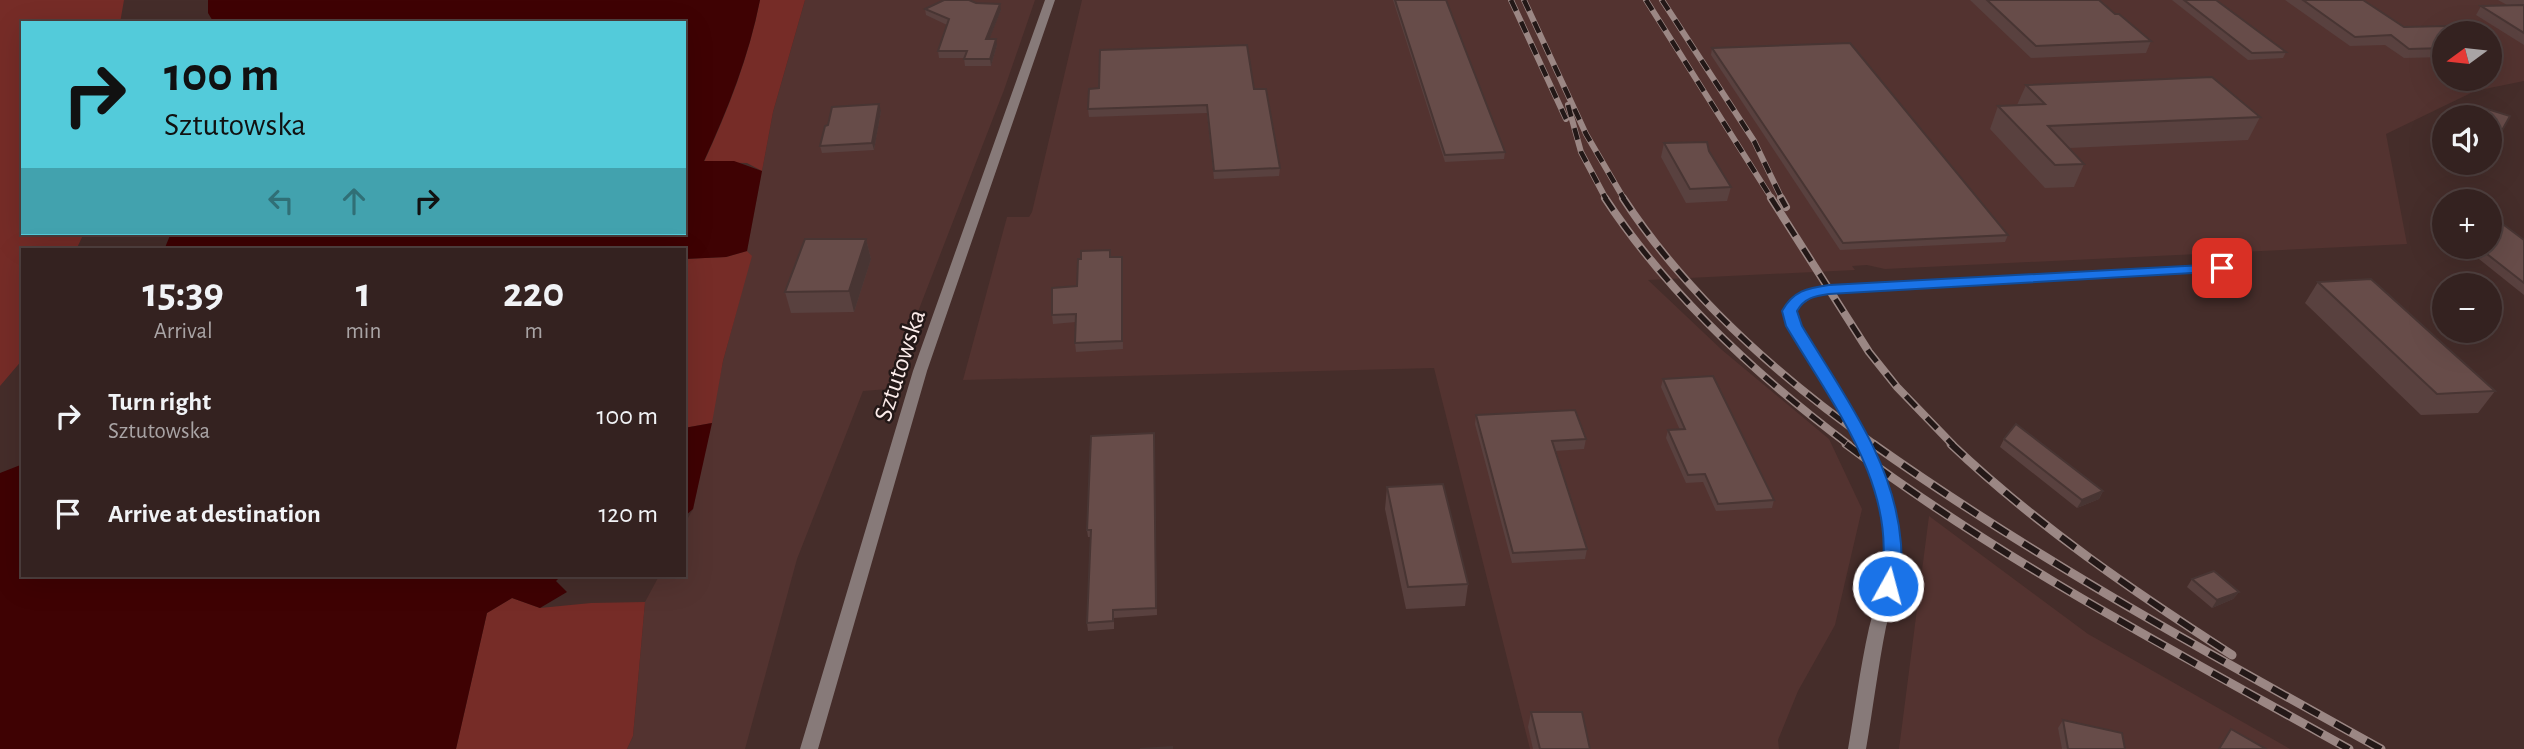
<!DOCTYPE html>
<html lang="en">
<head>
<meta charset="utf-8">
<style>
  :root { --surface:#342220; --page:#3c2a29; --text:#f1f3f6; --muted:#a9a4a5; --line:#4e3f3e }
  body { margin:0; font-family:"Alegreya Sans",sans-serif; background:var(--page); color:var(--text); height:100vh; display:flex; flex-direction:column; font-size:26px; white-space:nowrap }
  * { box-sizing:border-box; margin:0 }
  p { font-size:23px; color:var(--muted) }
  .icon { flex:none; width:38px; height:38px; fill:none; stroke:currentColor; stroke-width:2; stroke-linecap:round; stroke-linejoin:round }
  .map { position:relative; flex:1; overflow:hidden }
  .panel { position:absolute; left:21px; top:248px; width:665px; height:329px; display:flex; flex-direction:column; background:var(--surface); border-radius:0px; box-shadow:0 7px 28px #0002,0 0 0 2px var(--line) }
  .panel>* { flex:none }
  .top-card { position:absolute; left:21px; top:21px; width:665px; height:214px; border-radius:0px; box-shadow:0 7px 28px #0002,0 0 0 2px var(--line); background:#53cbda; color:#111; overflow:hidden }
  .needle { width:46px; rotate:255deg }
  .fabs { position:absolute; left:2432px; top:21px; display:grid; gap:14px }
  .fabs a { display:grid; place-items:center; width:70px; height:70px; border-radius:50%; background:var(--surface); box-shadow:0 7px 28px #0002,0 0 0 2px var(--line); font-size:35px }
  .pin { position:absolute; display:grid; place-items:center; width:60px; height:60px; color:#fff; margin:-30px; border-radius:14px; box-shadow:0 4px 10px #0006 }
  .me { position:absolute; width:77px; margin:-38px; rotate:7deg; stroke-linejoin:round; filter:drop-shadow(0 0 5px #0008) }
  .turn { display:flex; align-items:center; gap:24px; height:147px; padding:0 28px; font-size:32px }
  .turn .icon { width:91px; height:91px; stroke-width:2.5 }
  .turn b { display:block; font-size:49px; line-height:60px }
  .lanes { display:flex; align-items:center; height:66px; padding:0 28px; background:#0003; justify-content:center; gap:35px; direction:ltr }
  .lanes .off { opacity:.35 }
  .eta { display:flex; justify-content:space-evenly; align-items:center; height:119px; text-align:center }
  .eta b { font-size:42px; font-weight:700; line-height:49px }
  ul { padding:0; list-style:none }
  li { display:flex; align-items:center; gap:21px; height:98px; padding:0 28px }
  li div { flex:1 }
  li b { display:block; font-size:26px }
  li em { font-style:normal }
  .map>svg:first-child { display:block }
</style>
</head>
<body>
<div class="map">
<svg width="2524" height="749" viewBox="0 0 2524 749">
  <rect width="100%" height="100%" fill="#452d2a"/>
  <!-- built -->
  <g fill="#533330" fill-rule="evenodd">
    <polygon points="805,0 1035,0 1004,90 888,389 863,391 797,559 745,749 627,749 633,736 645,602 659,576 684,576 684,525 693,509 723,361 751,256 747,251 773,112"/>
    <path d="M1082 0H2524V81L2475 91 2386 134 2407 244 1885 269 1867 265 1852 266 1855 270 1648 280 1722 350 1829 439 1862 509 1835 625 1798 691 1778 740 1779 749H1530L1434 368 963 380 1007 217H1029L1032 212ZM2445 33H2490V79H2445Z"/>
    <polygon points="1929,516 2088,634 2290,749 1899,749"/>
  </g>
  <!-- green -->
  <g fill="#762c27">
    <polygon points="0,0 124,0 120,23 23,23 23,233 84,233 76,250 23,250 23,359 0,386"/>
    <path d="M760 0H805L773 112 762 171 747 163 704 162C728 110 749 57 760 0Z"/>
    <polygon points="747,251 752,256 723,361 712,423 684,428 684,259 726,257"/>
    <polygon points="512,598 540,608 591,603 645,602 633,736 627,749 456,749 487,613"/>
  </g>
  <!-- water -->
  <g fill="#3f0203">
    <path d="M208 0H760C749 56 728 109 704 161H734L762 171 747 251 726 257 684 259V250H164L171 233H684V23H214L208 13Z"/>
    <polygon points="712,423 693,509 684,517 684,428"/>
    <polygon points="23,464 23,576 561,576 556,581 567,592 540,608 512,598 487,613 456,749 0,749 0,473"/>
  </g>
  <g fill="none" stroke-linecap="round" stroke-linejoin="round">
    <!-- minor -->
    <g fill="#877a79" fill-rule="evenodd">
      <polygon points="1045,0 1055,0 927,371 818,749 800,749 913,371"/>
      <path d="M2222 264 2227 265 2228 268 2227 271 1829 293C1815 295 1805 300 1796 311L1801 326C1847 399 1903 474 1901 565 1901 586 1891 606 1886 627 1878 667 1873 709 1866 749H1848C1855 709 1860 668 1869 628 1874 607 1884 587 1885 565 1889 475 1832 399 1787 326L1782 311C1794 294 1809 289 1829 285Z"/>
    </g>
    <defs>
      <g id="rail-far2">
        <polyline points="1511,0 1566,119"/>
        <polyline points="1524,0 1586,134 1624,199"/>
        <polyline points="1646,0 1772,199"/>
        <polyline points="1662,0 1754,141 1782,199"/>
        <polyline points="1568,105 1581,152 1606,199"/>
      </g>
      <g id="rail-far1">
        <path d="M1605 198C1668 294 1757 376 1849 445"/>
        <path d="M1623 198C1687 296 1780 378 1875 445"/>
        <polyline points="1771,198 1869,352 1897,387 1953,445"/>
        <polyline points="1781,198 1786,207"/>
      </g>
      <g id="rail">
        <path d="M1846 444C2003 562 2178 653 2349 749"/>
        <path d="M1873 444C2034 558 2208 653 2381 749"/>
        <path d="M1951 444C2036 525 2133 591 2232 655"/>
      </g>
    </defs>
    <!-- rail-far2 casing -->
    <use href="#rail-far2" stroke="#9b8784" stroke-width="6"/>
    <!-- rail-far1 casing -->
    <use href="#rail-far1" stroke="#9b8784" stroke-width="8"/>
    <!-- rail casing -->
    <use href="#rail" stroke="#9b8784" stroke-width="9"/>
    <!-- rail-far2 -->
    <use href="#rail-far2" stroke="#231817" stroke-width="4.5" stroke-dasharray="12" stroke-linecap="butt"/>
    <!-- rail-far1 -->
    <use href="#rail-far1" stroke="#231817" stroke-width="5" stroke-dasharray="15" stroke-linecap="butt"/>
    <!-- rail -->
    <use href="#rail" stroke="#231817" stroke-width="6" stroke-dasharray="18" stroke-linecap="butt"/>
  </g>
  <!-- wall -->
  <g fill="#59413f">
    <polygon points="1393,0 1446,0 1505,152 1504,159 1445,162"/>
    <polygon points="1970,0 2099,0 2115,14 2151,41 2146,53 2031,58"/>
    <polygon points="2172,0 2216,0 2286,52 2283,58 2248,60"/>
    <polygon points="2285,0 2363,0 2404,27 2445,33 2445,57 2404,58 2385,45 2350,46"/>
    <polygon points="2498,0 2524,0 2524,45 2476,15 2481,6 2507,5"/>
    <polygon points="976,3 1001,10 989,39 997,45 991,66 965,66 964,58 939,58 938,51 947,25 926,15 925,9"/>
    <polygon points="1712,48 2008,235 2005,242 1840,250 1711,55"/>
    <polygon points="2026,85 2260,117 2248,140 2069,148 2084,164 2074,187 2045,188 1990,129 1998,106 2017,105"/>
    <polygon points="1254,89 1280,168 1279,176 1214,179 1207,113 1089,117 1088,109"/>
    <polygon points="881,111 874,150 822,153 820,146 828,125"/>
    <polygon points="1664,143 1709,151 1731,187 1727,201 1686,203 1661,157"/>
    <polygon points="866,239 871,259 854,312 791,313 785,292"/>
    <polygon points="2524,240 2524,295 2464,247 2490,247"/>
    <polygon points="1110,250 1111,257 1122,257 1123,349 1076,352 1075,343 1076,322 1053,324 1052,315"/>
    <polygon points="2318,282 2495,391 2478,413 2421,415 2305,303"/>
    <polygon points="1663,379 1774,500 1772,508 1716,511 1703,482 1686,483 1666,438 1668,430 1680,430 1661,387"/>
    <polygon points="1476,415 1586,439 1584,449 1555,451 1587,549 1585,559 1512,563 1475,424"/>
    <polygon points="1154,433 1157,615 1114,618 1114,629 1088,631 1087,623 1091,537 1088,537 1087,530"/>
    <polygon points="2004,439 2103,491 2099,499 2077,508 2000,447"/>
    <polygon points="1387,487 1468,584 1465,606 1406,609 1385,509"/>
    <polygon points="2192,579 2239,592 2233,599 2212,608 2187,587"/>
    <polygon points="1531,712 1590,749 1533,749 1528,727"/>
    <polygon points="2063,720 2125,749 2062,749 2058,728"/>
  </g>
  <!-- shaded-wall -->
  <g fill="#483533">
    <polygon points="1000,4 1001,10 987,45 986,39"/>
    <polygon points="996,39 997,45 991,66 990,59"/>
    <polygon points="879,104 881,111 874,150 872,143"/>
    <polygon points="866,239 871,259 854,312 849,291"/>
    <polygon points="2103,491 2099,499 2077,508 2082,500"/>
    <polygon points="2239,592 2233,599 2212,608 2217,600"/>
  </g>
  <!-- building -->
  <g fill="#674c49" stroke="#483533" stroke-width="2">
    <polygon points="944,0 969,0 976,3 1000,4 986,39 996,39 990,59 964,59 967,51 938,51 949,19 925,9"/>
    <polygon points="1395,0 1446,0 1505,152 1445,155"/>
    <polygon points="1987,0 2099,0 2115,14 2119,14 2151,41 2036,46"/>
    <polygon points="2184,0 2216,0 2286,52 2252,53"/>
    <polygon points="2303,0 2363,0 2404,27 2446,26 2457,33 2445,33 2445,48 2409,49 2391,35 2355,37"/>
    <polygon points="2524,5 2524,33 2481,6"/>
    <polygon points="1850,43 2008,235 1843,243 1712,48"/>
    <polygon points="1247,45 1254,89 1266,89 1280,168 1214,171 1207,105 1088,109 1089,89 1099,88 1100,50"/>
    <polygon points="2212,77 2260,117 2048,126 2084,164 2055,165 1998,106 2045,104 2026,85"/>
    <polygon points="879,104 872,143 820,146 825,126 828,125 832,107"/>
    <polygon points="2481,107 2510,116 2490,152 2490,117 2475,117"/>
    <polygon points="1707,142 1709,151 1731,187 1690,189 1664,143"/>
    <polygon points="2490,222 2500,222 2524,240 2524,283 2478,247 2490,247"/>
    <polygon points="805,239 866,239 849,291 785,292"/>
    <polygon points="1110,250 1110,257 1122,257 1122,341 1075,343 1076,314 1052,315 1052,288 1077,286 1078,259 1081,259 1081,251"/>
    <polygon points="2371,279 2495,391 2437,394 2318,282"/>
    <polygon points="1713,376 1774,500 1718,504 1705,474 1688,475 1668,430 1685,429 1663,379"/>
    <polygon points="1575,410 1586,439 1552,441 1587,549 1513,553 1476,415"/>
    <polygon points="2016,424 2103,491 2082,500 2004,439"/>
    <polygon points="1154,433 1156,608 1113,610 1113,621 1087,623 1091,530 1087,530 1091,436"/>
    <polygon points="1443,484 1468,584 1408,587 1387,487"/>
    <polygon points="2214,571 2239,592 2217,600 2192,579"/>
    <polygon points="1531,712 1582,712 1590,749 1540,749"/>
    <polygon points="2063,720 2122,733 2125,749 2068,749"/>
    <polygon points="2231,729 2266,749 2219,749"/>
    <polygon points="1172,747 1172,749 1140,749"/>
  </g>
  <!-- route -->
  <path fill="#1a73e8" stroke="#114b97" stroke-width="2" d="M2222 264 2229 268 2227 271 1829 294C1815 296 1804 298 1797 311L1802 326C1843 394 1895 462 1901 544 1902 561 1903 576 1895 591L1888 593 1882 591 1879 586C1903 493 1831 402 1786 326L1782 311C1793 291 1807 288 1829 285Z"/>
  <g text-anchor="middle" stroke-width="5" stroke-linejoin="round" paint-order="stroke">
    <!-- street labels -->
    <g font-size="26" fill="#fdedeb" stroke="#231817">
      <text transform="translate(899 365) rotate(-72)" y="9">Sztutowska</text>
    </g>
  </g>
</svg>
<div class="fabs">
<a><svg class="needle" viewBox="-14 -14 28 28"><path d="M0-13l5 13h-10z" fill="#e53935"/><path d="M0 13l5-13h-10z" fill="#a9a4a5"/></svg></a>
<a><svg class="icon" aria-label="sound" viewBox="0 0 24 24"><path d="M4 9h4l5-4v14l-5-4H4zM17 9q2 3 0 6"/></svg></a>
<a>+</a>
<a>−</a>
</div>
<div class="pin" style="left:2222px;top:268px;background:#d93025"><svg class="icon" aria-label="arrive" viewBox="0 0 24 24"><path d="M6 21V4h12l-3 4 3 4H6"/></svg></div>
<svg class="me" style="left:1888px;top:586px" viewBox="-20 -20 40 40"><circle r="17" fill="#1a73e8" stroke="#fff" stroke-width="3"/><path d="M0-11L8 9 0 5-8 9z" fill="#fff"/></svg>
<div class="top-card">
<div class="turn"><svg class="icon" aria-label="right" viewBox="0 0 24 24"><path d="M7 20v-9h11M14 6l5 5-5 5"/></svg><div><b>100 m</b>Sztutowska</div></div>
<div class="lanes"><svg class="icon off" aria-label="left" viewBox="0 0 24 24"><path d="M17 20v-9H6M10 6l-5 5 5 5"/></svg><svg class="icon off" aria-label="ahead" viewBox="0 0 24 24"><path d="M12 20V5M6 11l6-6 6 6"/></svg><svg class="icon" aria-label="right" viewBox="0 0 24 24"><path d="M7 20v-9h11M14 6l5 5-5 5"/></svg></div>
</div>
<section class="panel">
<div class="eta">
<div><b>15:39</b><p>Arrival</p></div>
<div><b>1</b><p>min</p></div>
<div><b>220</b><p>m</p></div>
</div>
<ul>
<li><svg class="icon" aria-label="right" viewBox="0 0 24 24"><path d="M7 20v-9h11M14 6l5 5-5 5"/></svg><div><b>Turn right</b><p>Sztutowska</p></div><em>100 m</em></li>
<li><svg class="icon" aria-label="arrive" viewBox="0 0 24 24"><path d="M6 21V4h12l-3 4 3 4H6"/></svg><div><b>Arrive at destination</b></div><em>120 m</em></li>
</ul>
</section>
</div>
</body>
</html>
